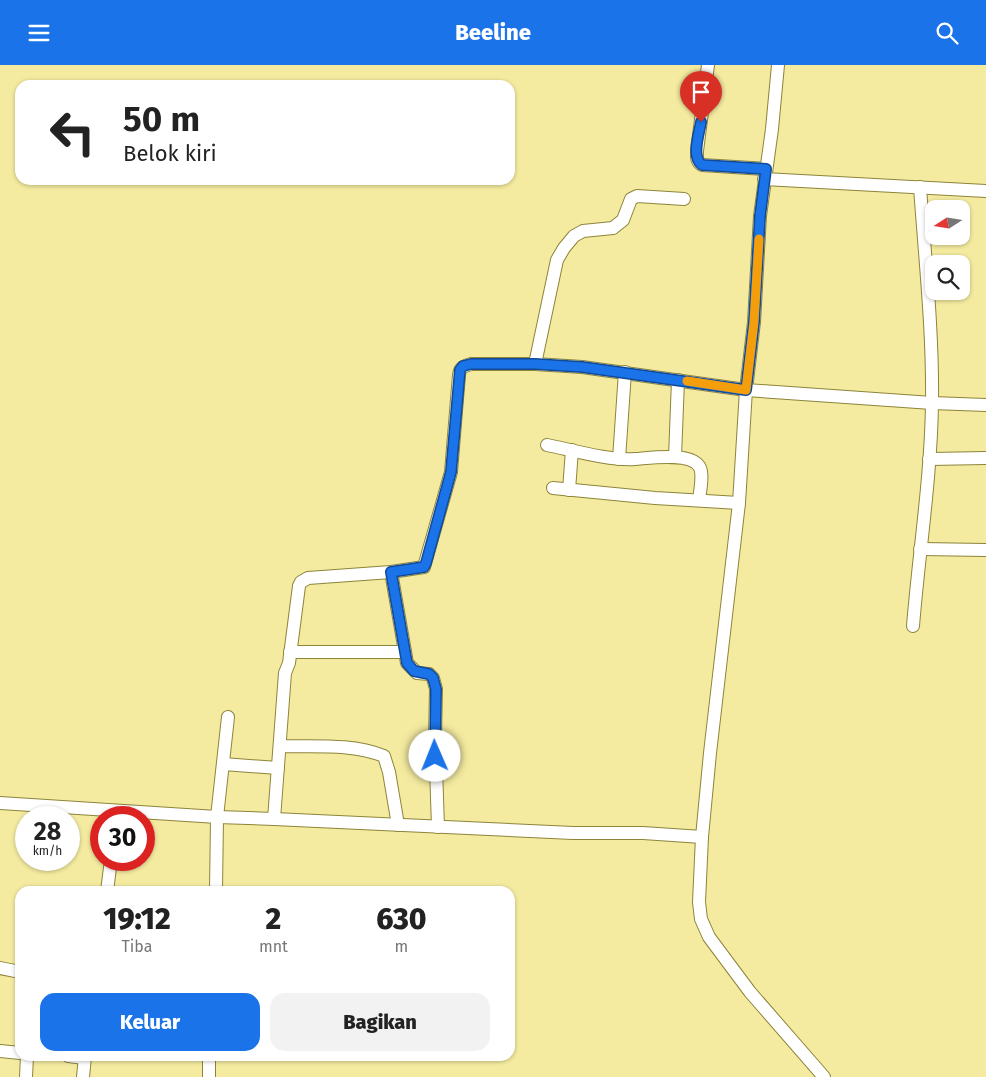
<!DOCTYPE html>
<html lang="id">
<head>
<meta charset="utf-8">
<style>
  :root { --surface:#fff; --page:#f2f2f2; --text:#222; --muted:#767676; --accent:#1a73e8 }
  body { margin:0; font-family:"Fira Sans",sans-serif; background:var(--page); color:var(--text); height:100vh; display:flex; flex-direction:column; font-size:19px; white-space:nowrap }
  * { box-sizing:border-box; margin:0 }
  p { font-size:16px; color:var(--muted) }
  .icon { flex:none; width:28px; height:28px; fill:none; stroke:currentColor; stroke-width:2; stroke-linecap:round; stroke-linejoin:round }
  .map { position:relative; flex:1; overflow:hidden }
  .sheet { position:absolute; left:15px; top:821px; width:500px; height:175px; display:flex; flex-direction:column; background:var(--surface); border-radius:15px; box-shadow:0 1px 4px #0004 }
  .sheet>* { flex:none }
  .top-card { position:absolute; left:15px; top:15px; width:500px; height:105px; border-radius:15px; box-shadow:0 1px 4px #0004; background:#fff; color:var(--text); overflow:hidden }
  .needle { width:32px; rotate:258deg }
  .tools { position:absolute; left:925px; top:135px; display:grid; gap:10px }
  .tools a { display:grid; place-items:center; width:45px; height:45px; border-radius:10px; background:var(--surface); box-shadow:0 1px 4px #0004; font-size:25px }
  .speed { position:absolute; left:15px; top:741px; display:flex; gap:10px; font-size:25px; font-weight:700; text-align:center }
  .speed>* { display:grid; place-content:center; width:65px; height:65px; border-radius:50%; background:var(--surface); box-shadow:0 1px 4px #0004; line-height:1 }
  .speed small { font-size:12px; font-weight:400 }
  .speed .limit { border:8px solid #d22; background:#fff; color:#111 }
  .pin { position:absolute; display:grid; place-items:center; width:42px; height:42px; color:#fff; margin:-51px -21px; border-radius:50% 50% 50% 0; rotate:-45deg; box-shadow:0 0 5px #0007 }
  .pin .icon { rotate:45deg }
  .me { position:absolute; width:55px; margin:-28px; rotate:359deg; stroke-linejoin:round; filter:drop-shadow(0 0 4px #0008) }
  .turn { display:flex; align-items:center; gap:18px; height:105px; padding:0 25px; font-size:22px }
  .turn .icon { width:65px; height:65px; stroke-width:2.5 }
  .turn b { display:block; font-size:35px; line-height:42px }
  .eta { display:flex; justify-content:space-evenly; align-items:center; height:85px; text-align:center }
  .eta b { font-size:30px; font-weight:800; line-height:35px }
  .cta { display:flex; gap:10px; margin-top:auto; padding:10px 25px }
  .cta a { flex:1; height:58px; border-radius:15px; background:var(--accent); color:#fff; font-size:20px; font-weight:800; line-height:58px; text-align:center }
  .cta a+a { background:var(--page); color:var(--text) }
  header { display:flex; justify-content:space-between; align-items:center; height:65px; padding:0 25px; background:var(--accent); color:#fff; font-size:22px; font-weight:800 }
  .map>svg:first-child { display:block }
</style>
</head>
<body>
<header><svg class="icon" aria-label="menu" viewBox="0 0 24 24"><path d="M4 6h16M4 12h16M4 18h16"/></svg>Beeline<svg class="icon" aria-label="search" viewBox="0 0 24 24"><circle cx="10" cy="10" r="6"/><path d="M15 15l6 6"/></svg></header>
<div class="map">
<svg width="986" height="1012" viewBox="0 0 986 1012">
  <rect width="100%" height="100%" fill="#f4eba0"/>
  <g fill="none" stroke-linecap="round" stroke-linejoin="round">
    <defs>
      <g id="minor">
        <path d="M708 0 697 86C697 92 696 96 702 100L766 104"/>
        <polyline points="778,0 772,64 760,151 754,257 746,325 739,438 710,688 702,772 699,837 701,854 709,872 750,927 824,1012"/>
        <polyline points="764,114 986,126"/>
        <polyline points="535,299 557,195 564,183 574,171 583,166 613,163 623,155 631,134 637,131 684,134"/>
        <path d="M547 380C572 385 610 396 635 394 650 393 689 387 699 401 704 408 700 426 699 435"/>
        <polyline points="675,392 678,315"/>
        <polyline points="619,394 625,307"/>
        <polyline points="929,394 986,393"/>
        <polyline points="553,423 655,433 739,438"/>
        <polyline points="569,425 572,385"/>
        <polyline points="920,484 986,485"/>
        <polyline points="391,507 407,598 417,608 429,609 433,613 436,624 435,673 438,762"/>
        <path d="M913 561C919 487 931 413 932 338 933 266 925 194 920 122"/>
        <polyline points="290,587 405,587"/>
        <path d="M280 681C315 682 350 678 384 691L389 707 398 760"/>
        <polyline points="223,699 278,703"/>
        <polyline points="0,738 217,752 274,754 573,768 643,768 702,772"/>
        <path d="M274 754 285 608 289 598 299 521 301 517 308 513 391 507 424 502 451 407 459 310C460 302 464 301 471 299H535L582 302 746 325 932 338 986 340"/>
        <polyline points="107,826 111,795"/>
        <polyline points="216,826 217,752 228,652"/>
        <polyline points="0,903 20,907"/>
        <polyline points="0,986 20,988"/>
        <polyline points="68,991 85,993"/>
        <polyline points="26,1012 27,991"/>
        <polyline points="83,1012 85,991"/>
        <polyline points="209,1012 209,991"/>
      </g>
    </defs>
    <!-- minor casing -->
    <use href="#minor" stroke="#8d843a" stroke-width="14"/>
    <!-- minor -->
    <use href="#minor" stroke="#fff" stroke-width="12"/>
  </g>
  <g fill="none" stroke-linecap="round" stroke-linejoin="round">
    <defs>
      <path id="route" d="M435 691 436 624 433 613 429 609 414 606 407 598 391 507 424 502 426 498 451 407 460 305 463 301 471 299H535L582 302 746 325 754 257 760 151 766 104 702 100C691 92 699 69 701 57"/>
    </defs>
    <!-- route casing -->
    <use href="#route" stroke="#114b97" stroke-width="12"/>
    <!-- route -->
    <use href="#route" stroke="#1a73e8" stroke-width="9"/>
    <!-- slow -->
    <polyline stroke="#f59e0b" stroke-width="9" points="687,316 746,325 754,257 759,174"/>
  </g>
</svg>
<div class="tools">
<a><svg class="needle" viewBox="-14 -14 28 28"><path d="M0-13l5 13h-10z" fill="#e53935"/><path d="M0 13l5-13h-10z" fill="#767676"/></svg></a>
<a><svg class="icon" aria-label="search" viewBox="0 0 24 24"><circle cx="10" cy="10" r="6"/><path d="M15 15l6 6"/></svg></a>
</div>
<div class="speed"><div>28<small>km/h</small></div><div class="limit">30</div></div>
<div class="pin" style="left:701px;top:57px;background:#d93025"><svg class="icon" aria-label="arrive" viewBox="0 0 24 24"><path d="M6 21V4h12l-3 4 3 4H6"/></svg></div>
<svg class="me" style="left:435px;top:691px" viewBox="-20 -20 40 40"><circle r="19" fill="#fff"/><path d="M0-13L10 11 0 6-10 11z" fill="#1a73e8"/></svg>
<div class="top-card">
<div class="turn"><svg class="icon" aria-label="left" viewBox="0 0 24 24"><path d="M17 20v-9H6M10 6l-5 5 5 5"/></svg><div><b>50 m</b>Belok kiri</div></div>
</div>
<section class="sheet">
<div class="eta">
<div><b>19:12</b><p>Tiba</p></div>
<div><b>2</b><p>mnt</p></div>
<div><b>630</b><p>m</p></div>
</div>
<div class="cta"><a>Keluar</a><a>Bagikan</a></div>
</section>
</div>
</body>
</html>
